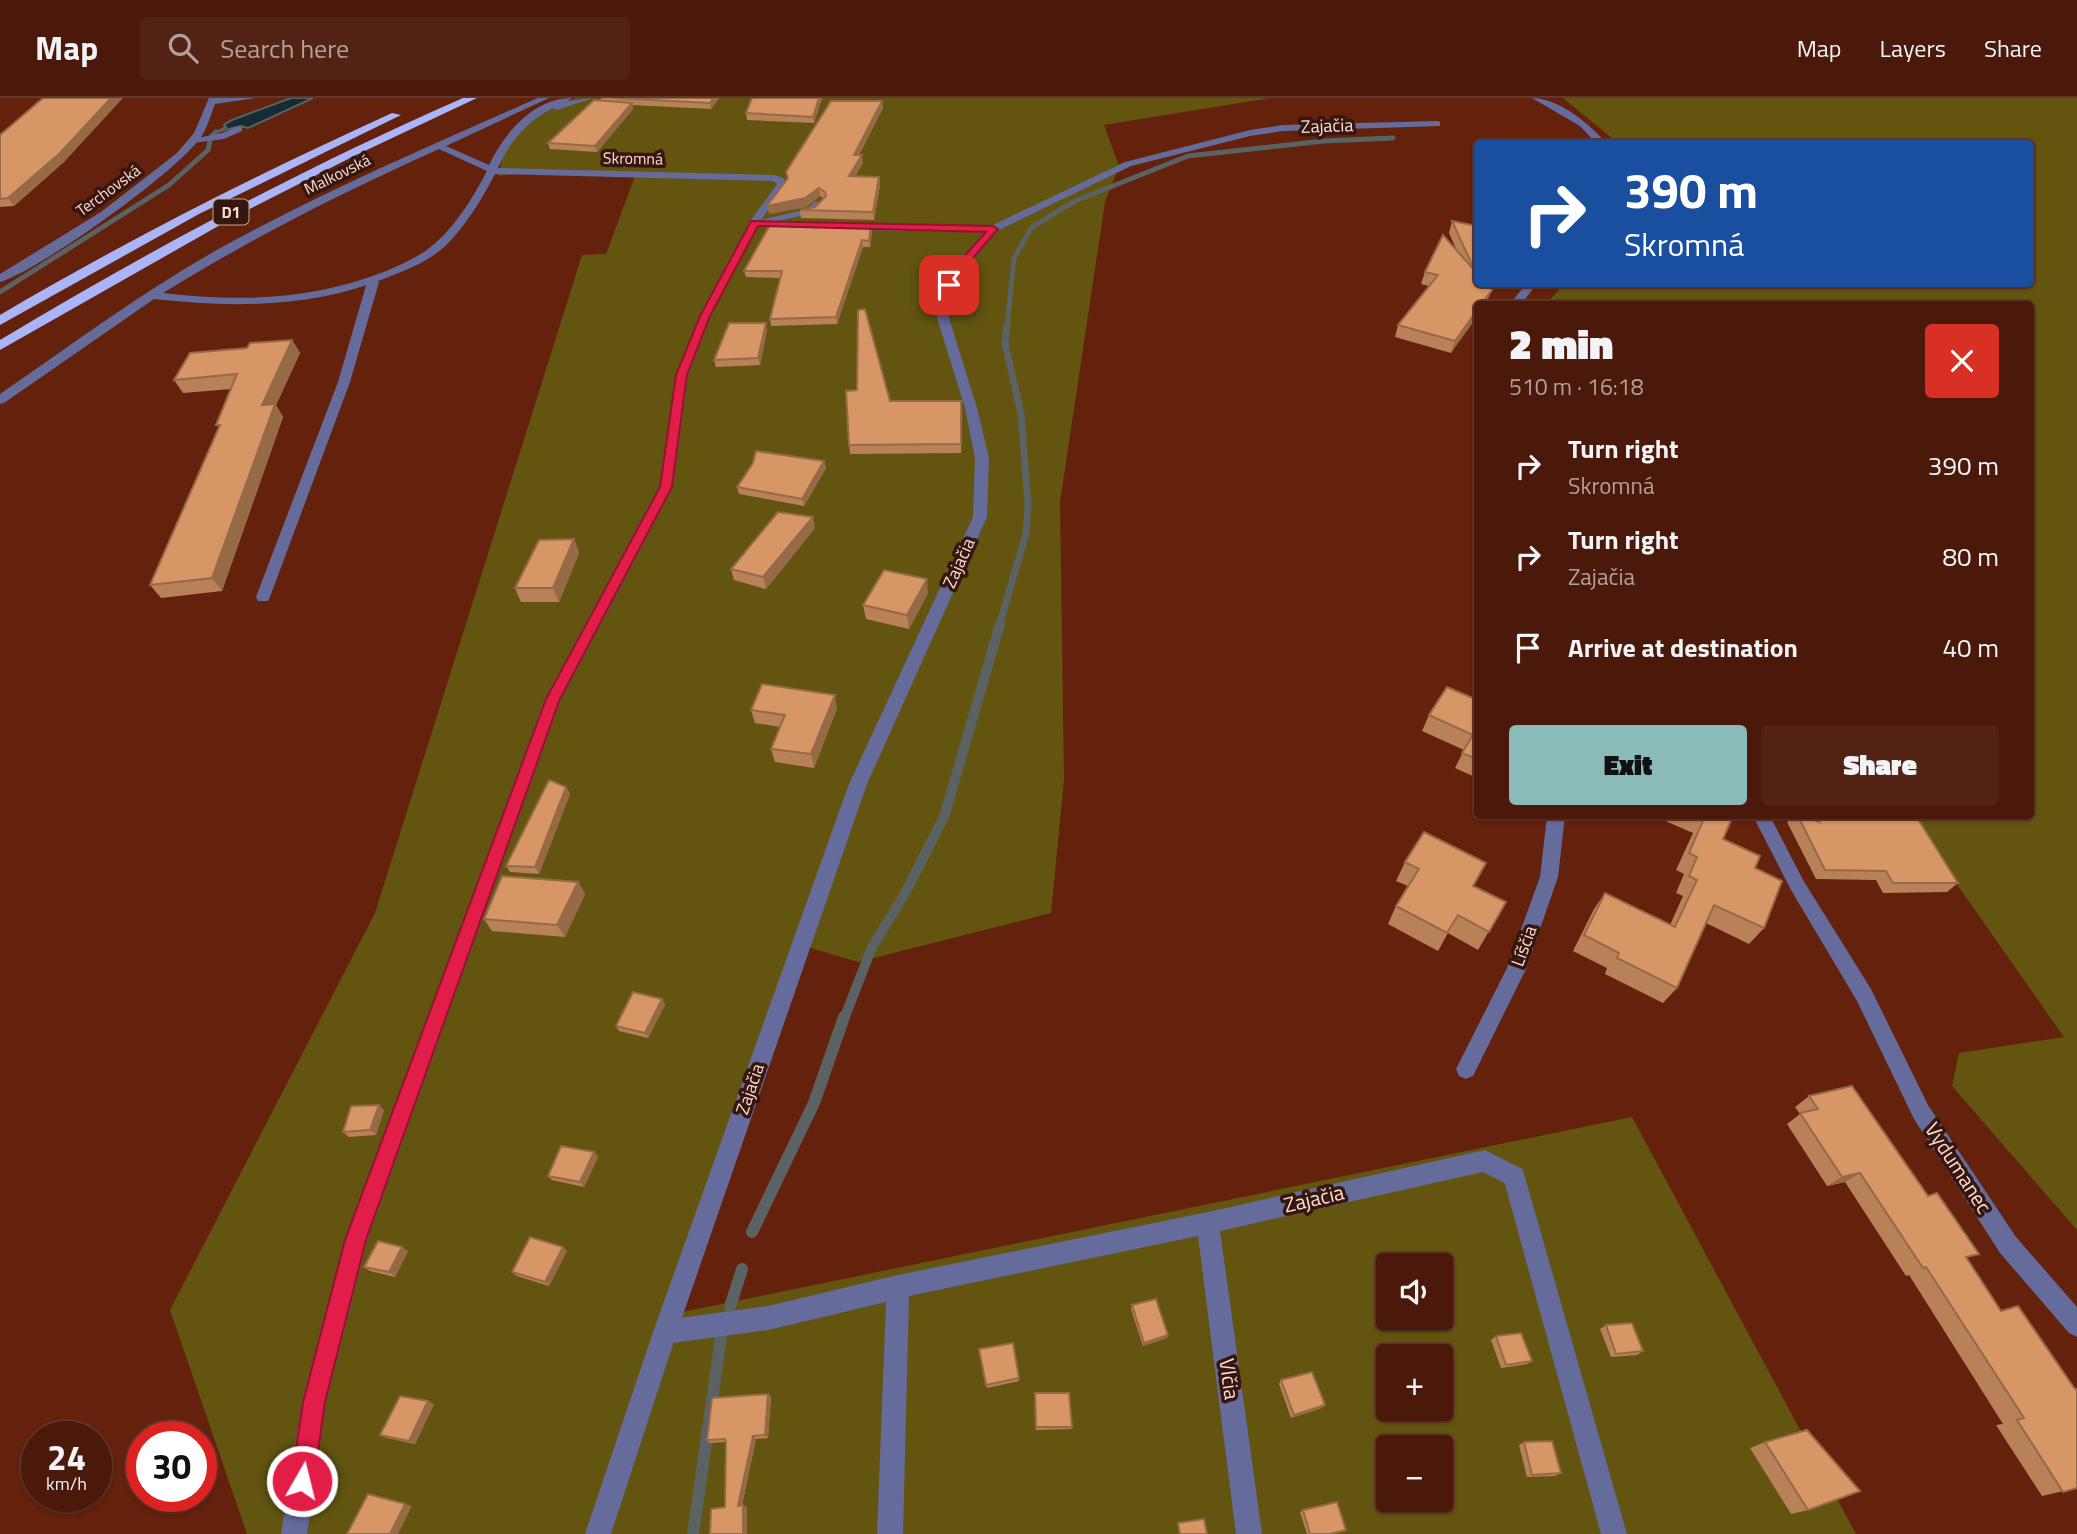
<!DOCTYPE html>
<html lang="en">
<head>
<meta charset="utf-8">
<style>
  :root { --surface:#4b1909; --page:#522212; --text:#f1f3f6; --muted:#b2a09c; --line:#62382a; --accent:#8bbbb9 }
  body { margin:0; font-family:"Titillium Web",sans-serif; background:var(--page); color:var(--text); height:100vh; display:flex; flex-direction:column; font-size:26px; white-space:nowrap }
  * { box-sizing:border-box; margin:0 }
  p { font-size:23px; color:var(--muted) }
  .icon { flex:none; width:38px; height:38px; fill:none; stroke:currentColor; stroke-width:2; stroke-linecap:round; stroke-linejoin:round }
  .map { position:relative; flex:1; overflow:hidden }
  .details { position:absolute; left:1474px; top:203px; width:560px; height:518px; display:flex; flex-direction:column; background:var(--surface); border-radius:7px; box-shadow:0 2px 5px #0004,0 0 0 2px var(--line) }
  .details>* { flex:none }
  .banner { position:absolute; left:1474px; top:42px; width:560px; height:147px; border-radius:7px; box-shadow:0 2px 5px #0004,0 0 0 2px var(--line); background:#1a4fa0; color:#fff; overflow:hidden }
  .fabs { position:absolute; left:1376px; top:1155px; display:grid; gap:14px }
  .fabs a { display:grid; place-items:center; width:77px; height:77px; border-radius:7px; background:var(--surface); box-shadow:0 2px 5px #0004,0 0 0 2px var(--line); font-size:35px }
  .speed { position:absolute; left:21px; top:1323px; display:flex; gap:14px; font-size:35px; font-weight:700; text-align:center }
  .speed>* { display:grid; place-content:center; width:91px; height:91px; border-radius:50%; background:var(--surface); box-shadow:0 2px 5px #0004,0 0 0 2px var(--line); line-height:1 }
  .speed small { font-size:18px; font-weight:400 }
  .speed .limit { border:10px solid #d22; background:#fff; color:#111 }
  .pin { position:absolute; display:grid; place-items:center; width:60px; height:60px; color:#fff; margin:-30px; border-radius:14px; box-shadow:0 4px 10px #0006 }
  .me { position:absolute; width:77px; margin:-38px; rotate:8deg; stroke-linejoin:round; filter:drop-shadow(0 0 5px #0008) }
  .turn { display:flex; align-items:center; gap:24px; height:147px; padding:0 35px; font-size:32px }
  .turn .icon { width:91px; height:91px; stroke-width:2.5 }
  .turn b { display:block; font-size:49px; line-height:60px }
  .round { display:grid; place-items:center; flex:none; width:74px; height:74px; border-radius:7px; background:var(--page) }
  .headline { display:flex; align-items:center; justify-content:space-between; height:119px; padding:0 35px }
  h1 { font-size:42px; font-weight:800; line-height:52px }
  .action { display:flex; gap:14px; margin-top:auto; padding:14px 35px }
  .action a { flex:1; height:80px; border-radius:7px; background:var(--accent); color:#111; font-size:28px; font-weight:800; line-height:80px; text-align:center }
  .action a+a { background:var(--page); color:var(--text) }
  ul { padding:0; list-style:none }
  li { display:flex; align-items:center; gap:21px; height:91px; padding:0 35px }
  li div { flex:1 }
  li b { display:block; font-size:26px }
  li em { font-style:normal }
  header { display:flex; align-items:center; gap:42px; box-sizing:border-box; height:98px; padding:0 35px; background:var(--surface); border-bottom:2px solid var(--line) }
  header strong { font-size:33px }
  nav { display:flex; gap:38px; margin-inline-start:auto; font-size:24px }
  .search { width:490px; height:63px; background:var(--page); display:flex; align-items:center; gap:18px; box-sizing:border-box; padding:0 24px; border-radius:7px; color:var(--muted); font-size:26px }
  .map>svg:first-child { display:block }
</style>
</head>
<body>
<header>
<strong>Map</strong>
<div class="search"><svg class="icon" aria-label="search" viewBox="0 0 24 24"><circle cx="10" cy="10" r="6"/><path d="M15 15l6 6"/></svg>Search here</div>
<nav><a>Map</a><a>Layers</a><a>Share</a></nav>
</header>
<div class="map">
<svg width="2077" height="1436" viewBox="0 0 2077 1436">
  <rect width="100%" height="100%" fill="#64210c"/>
  <!-- green -->
  <g fill="#635510" fill-rule="evenodd">
    <path d="M576 0H1270L1104 27 1119 68 1105 104 1060 404 1064 682 1051 815 858 864 804 848 668 1217 1632 1019 1856 1436H247L170 1212 375 815 582 157 606 156 635 78 521 75 498 78 507 42 543 13ZM1388 1167H1440V1220H1388ZM1388 1258H1440V1311H1388ZM1388 1349H1440V1402H1388Z"/>
    <polygon points="1563,0 2077,0 2077,1132 1952,988 1959,955 2064,939 1909,718 2030,718 2030,206 1546,206 1564,186 2030,186 2030,46 1618,45"/>
  </g>
  <!-- water -->
  <polygon fill="#142d34" stroke="#5a6263" stroke-width="2" points="291,0 313,0 248,30 241,28 216,34 226,29 224,27 232,22"/>
  <g fill="none" stroke-linecap="round" stroke-linejoin="round">
    <!-- stream-far3 -->
    <g stroke="#5a6263" stroke-width="5">
      <polyline points="0,194 169,87 208,52 211,39 216,34"/>
      <polyline points="1007,229 1014,160 1032,129 1075,103 1188,58 1324,43 1393,40"/>
    </g>
    <!-- stream-far2 -->
    <polyline stroke="#5a6263" stroke-width="7" points="999,528 1026,436 1028,406 1021,316 1005,245 1007,227"/>
    <!-- stream-far1 -->
    <polyline stroke="#5a6263" stroke-width="10" points="844,921 872,849 904,797 944,719 1000,526"/>
    <!-- stream -->
    <g stroke="#5a6263" stroke-width="12">
      <polyline points="752,1134 814,1005 844,919"/>
      <polyline points="730,1209 742,1171"/>
      <polyline points="693,1436 721,1239"/>
    </g>
    <!-- lane -->
    <g fill="#656c9c" fill-rule="evenodd">
      <polygon points="239,28 242,29 242,33 224,41 193,45 188,42 222,35"/>
      <polygon points="815,103 824,105 814,115 754,128 749,125 807,111"/>
      <polygon points="373,181 379,184 350,284 270,499 268,503 258,503 256,499 338,284 367,184"/>
      <polygon points="1485,1052 1522,1071 1525,1079 1522,1087 1514,1090 1483,1074 1220,1133 1262,1436 1236,1436 1198,1138 909,1198 903,1436 877,1436 886,1204 768,1232 665,1246 657,1242 653,1234 657,1226 665,1222 768,1208 898,1177 1208,1114"/>
    </g>
    <!-- street -->
    <g fill="#656c9c" fill-rule="evenodd">
      <path d="M209 0H256L215 6C211 16 208 27 203 36 182 71 40 172 0 184V176L101 114 177 55 194 35Z"/>
      <path d="M538 0H549L446 48 489 67C504 35 534 0 572 0L568 3 593 0 557 12 553 10C526 24 510 43 498 70L774 77 783 80 787 86 761 122 794 125 799 128 794 131 757 128 711 218 688 277 673 389 561 601 367 1142 326 1304 307 1436H281L302 1304 345 1142 545 601 659 389 676 277 699 218 749 125 777 86 773 83 495 76C482 101 464 131 443 150 428 163 409 171 391 178 315 210 235 210 154 201L4 305 0 306V296C77 243 153 186 235 142 334 89 436 45 538 0ZM439 51 487 73C474 98 455 129 433 147 419 159 402 166 386 173 314 202 239 204 163 195 252 140 343 94 439 51Z"/>
      <path d="M1532 0C1559 0 1590 26 1607 46H1597L1580 28Z"/>
      <polygon points="1437,23 1440,24 1440,28 1283,33 1250,38 1131,68 997,133 961,175 949,201 949,220 977,310 989,360 987,419 867,686 677,1234 611,1436 585,1436 653,1234 849,686 973,419 975,360 965,310 937,220 937,201 952,172 985,134 850,132 845,129 850,126 991,128 1125,64 1250,32 1283,27"/>
      <polygon points="1526,186 1537,186 1521,206 1510,206"/>
      <polygon points="1547,718 1565,718 1558,779 1526,871 1473,978 1466,981 1459,978 1456,971 1507,870 1540,779"/>
      <polygon points="1753,718 1770,718 1803,782 1871,891 1928,1007 2016,1139 2077,1209 2077,1239 2069,1235 2000,1155 1914,1021 1857,903 1791,792"/>
      <polygon points="1514,1068 1522,1071 1525,1079 1627,1436 1601,1436 1503,1079 1506,1071"/>
    </g>
    <!-- highway -->
    <g fill="#aab4f9" fill-rule="evenodd">
      <path d="M463 0H477L354 58 236 118 0 252V242C150 152 303 70 463 0Z"/>
      <path d="M392 15 401 17 199 116 0 227V217C127 142 258 76 392 15Z"/>
    </g>
  </g>
  <!-- wall -->
  <g fill="#b98157">
    <polygon points="601,0 719,0 711,11 632,7 633,11 597,54 550,51 548,45 601,3"/>
    <polygon points="822,0 814,25 747,22 746,15"/>
    <polygon points="882,3 883,10 859,57 863,65 855,78 879,79 880,87 874,122 801,120 800,112 815,109 823,100 820,98 806,109 769,116 787,80 786,74"/>
    <polygon points="0,37 65,63 14,108 0,109"/>
    <polygon points="1452,123 1477,128 1477,186 1488,204 1486,206 1477,206 1451,255 1395,239 1398,227 1429,188 1421,186 1425,174 1457,153 1449,135"/>
    <polygon points="871,127 872,134 870,149 863,149 837,226 771,228 770,221 780,180 746,179 744,173"/>
    <polygon points="767,232 760,267 716,269 714,262"/>
    <polygon points="292,242 300,255 276,307 283,319 222,493 161,500 150,487 218,331 231,291 183,295 174,282 247,250"/>
    <polygon points="890,303 962,313 961,355 850,356 849,347"/>
    <polygon points="824,363 826,370 804,408 739,396 737,389"/>
    <polygon points="815,430 766,491 734,482 731,471"/>
    <polygon points="574,441 579,455 559,504 521,504 515,490"/>
    <polygon points="928,495 909,531 866,521 863,507"/>
    <polygon points="1477,602 1477,680 1455,670 1464,652 1422,633 1429,617"/>
    <polygon points="837,610 814,670 775,664 771,651 780,629 755,625 751,612"/>
    <polygon points="566,689 570,696 539,776 510,774 506,768"/>
    <polygon points="1654,718 1733,718 1723,741 1755,770 1764,830 1749,846 1706,825 1677,890 1663,905 1605,876 1607,870 1573,853 1594,811 1605,795 1670,827 1683,798 1676,795 1684,776 1676,772 1693,735"/>
    <polygon points="1793,718 1851,718 1958,785 1947,794 1883,795 1876,782 1816,781 1787,724"/>
    <polygon points="1405,764 1474,788 1506,804 1478,852 1448,835 1438,853 1388,826 1396,808 1408,788 1396,783"/>
    <polygon points="578,784 585,796 565,839 492,833 484,821"/>
    <polygon points="662,901 665,907 648,940 619,933 616,928"/>
    <polygon points="1809,998 1967,1161 2077,1390 2042,1398 1996,1327 2003,1326 1909,1177 1906,1178 1845,1084 1827,1088 1787,1026 1800,1016 1795,1009"/>
    <polygon points="384,1012 376,1037 349,1039 343,1034"/>
    <polygon points="594,1054 598,1059 584,1089 552,1082 548,1078"/>
    <polygon points="408,1153 395,1179 370,1173 364,1169"/>
    <polygon points="567,1153 549,1188 517,1178 512,1174"/>
    <polygon points="1132,1207 1168,1237 1167,1240 1143,1248 1131,1211"/>
    <polygon points="1606,1227 1643,1253 1637,1257 1611,1259 1600,1231"/>
    <polygon points="1496,1238 1532,1263 1527,1266 1501,1270 1491,1242"/>
    <polygon points="1013,1245 1019,1283 987,1290 979,1251"/>
    <polygon points="1281,1282 1325,1307 1322,1310 1291,1320 1279,1286"/>
    <polygon points="1035,1295 1072,1329 1071,1331 1036,1332"/>
    <polygon points="768,1296 771,1299 768,1340 756,1341 742,1407 747,1409 747,1436 710,1436 725,1409 726,1344 710,1345 707,1342"/>
    <polygon points="434,1306 415,1346 387,1340 380,1337"/>
    <polygon points="1524,1344 1561,1375 1555,1378 1527,1379 1519,1347"/>
    <polygon points="1765,1344 1808,1412 1791,1416 1750,1350"/>
    <polygon points="1303,1412 1346,1432 1334,1436 1307,1436 1300,1414"/>
  </g>
  <!-- shaded-wall -->
  <g fill="#966947">
    <polygon points="111,0 123,0 65,63 14,108 8,100"/>
    <polygon points="713,0 719,0 711,11 710,5"/>
    <polygon points="819,0 822,0 814,25 813,19"/>
    <polygon points="882,3 883,10 855,64 854,57"/>
    <polygon points="632,5 633,11 597,54 595,48"/>
    <polygon points="862,57 863,65 850,86 849,78"/>
    <polygon points="879,79 880,87 874,122 873,114"/>
    <polygon points="819,90 820,98 806,109 769,116 767,108"/>
    <polygon points="871,127 872,134 870,149 869,143"/>
    <polygon points="862,142 863,149 837,226 836,219"/>
    <polygon points="1492,192 1486,206 1481,206"/>
    <polygon points="1477,212 1477,219 1451,255 1455,243"/>
    <polygon points="766,225 767,232 760,267 758,260"/>
    <polygon points="292,242 300,255 276,307 283,319 222,493 212,480 262,307"/>
    <polygon points="824,363 826,370 804,408 802,401"/>
    <polygon points="813,419 815,430 766,491 763,479"/>
    <polygon points="574,441 579,455 559,504 553,490"/>
    <polygon points="927,481 928,495 909,531 907,517"/>
    <polygon points="835,597 837,610 814,670 811,656"/>
    <polygon points="566,689 570,696 539,776 535,769"/>
    <polygon points="578,784 585,796 565,839 557,827"/>
    <polygon points="662,901 665,907 648,940 645,935"/>
    <polygon points="379,1007 384,1012 376,1037 370,1032"/>
    <polygon points="594,1054 598,1059 584,1089 580,1084"/>
    <polygon points="1860,1075 1845,1084 1827,1088 1842,1079"/>
    <polygon points="402,1149 408,1153 395,1179 389,1174"/>
    <polygon points="563,1149 567,1153 549,1188 545,1184"/>
    <polygon points="1168,1237 1167,1240 1143,1248 1144,1245"/>
    <polygon points="768,1296 771,1299 768,1340 765,1337"/>
    <polygon points="428,1303 434,1306 415,1346 409,1343"/>
    <polygon points="1325,1307 1322,1310 1291,1320 1294,1317"/>
    <polygon points="753,1338 756,1341 741,1410 738,1408"/>
    <polygon points="405,1406 412,1408 398,1436 390,1436"/>
    <polygon points="743,1407 747,1409 747,1436 743,1436"/>
  </g>
  <!-- building -->
  <g fill="#d79665" stroke="#966947" stroke-width="2">
    <polygon points="43,0 111,0 60,55 8,100 0,101 0,37"/>
    <polygon points="614,0 713,0 710,5"/>
    <polygon points="752,0 819,0 813,19 746,15"/>
    <polygon points="594,2 632,5 595,48 548,45"/>
    <polygon points="831,3 882,3 854,57 862,57 849,78 879,79 873,114 800,112 815,109 826,98 825,94 819,90 805,100 767,108 788,80 786,74"/>
    <polygon points="1452,123 1477,128 1477,186 1486,186 1492,192 1481,206 1477,206 1477,212 1455,243 1398,227 1438,177 1425,174 1443,137 1475,173"/>
    <polygon points="771,125 871,127 869,143 862,142 836,219 770,221 782,173 744,173"/>
    <polygon points="865,211 890,303 961,303 961,346 849,347 846,293 857,292 858,212"/>
    <polygon points="729,225 766,225 758,260 714,262"/>
    <polygon points="292,242 262,307 275,306 212,480 150,487 220,327 216,327 237,276 174,282 190,255 247,250 250,245"/>
    <polygon points="756,353 824,363 802,401 737,389 753,365"/>
    <polygon points="778,414 813,419 763,479 731,471"/>
    <polygon points="574,441 553,490 515,490 539,442"/>
    <polygon points="884,472 927,481 907,517 863,507"/>
    <polygon points="762,586 835,597 811,656 771,651 785,617 751,612"/>
    <polygon points="1447,589 1477,602 1477,661 1462,655 1473,637 1429,617"/>
    <polygon points="549,682 566,689 535,769 506,768"/>
    <polygon points="1705,718 1733,718 1723,741 1760,758 1755,770 1782,783 1764,830 1714,807 1677,890 1617,860 1619,855 1584,837 1605,795 1675,829 1697,782 1689,778 1697,759 1689,755"/>
    <polygon points="1798,718 1804,718 1819,724 1815,718 1851,718 1852,719 1916,718 1958,785 1893,785 1886,773 1825,772"/>
    <polygon points="1424,734 1486,765 1473,788 1506,804 1489,834 1458,817 1447,835 1396,808 1419,771 1405,764"/>
    <polygon points="502,778 578,784 557,827 484,821"/>
    <polygon points="633,894 662,901 645,935 616,928"/>
    <polygon points="1852,988 1928,1098 1937,1095 1979,1156 1966,1159 2001,1213 2018,1208 2075,1291 2077,1291 2077,1390 2063,1394 2017,1322 2024,1320 1926,1169 1923,1170 1860,1075 1842,1079 1800,1015 1818,1011 1809,998"/>
    <polygon points="379,1007 370,1032 343,1034 351,1008"/>
    <polygon points="561,1048 594,1054 580,1084 548,1078"/>
    <polygon points="530,1139 563,1149 545,1184 512,1174"/>
    <polygon points="378,1143 402,1149 389,1174 364,1169"/>
    <polygon points="1156,1201 1168,1237 1144,1245 1132,1207"/>
    <polygon points="1632,1225 1643,1253 1616,1256 1606,1227"/>
    <polygon points="1521,1235 1532,1263 1506,1267 1496,1238"/>
    <polygon points="1013,1245 1019,1280 986,1287 979,1251"/>
    <polygon points="1312,1274 1325,1307 1294,1317 1281,1282"/>
    <polygon points="1035,1295 1069,1295 1072,1329 1036,1329"/>
    <polygon points="768,1296 765,1337 753,1338 738,1408 743,1407 743,1436 710,1436 711,1411 725,1409 726,1344 725,1341 707,1342 712,1300"/>
    <polygon points="400,1298 428,1303 409,1343 380,1337"/>
    <polygon points="1807,1332 1860,1393 1808,1412 1765,1344"/>
    <polygon points="1552,1343 1561,1375 1532,1377 1524,1344"/>
    <polygon points="368,1396 405,1406 390,1436 347,1436"/>
    <polygon points="1337,1404 1346,1432 1330,1436 1310,1436 1303,1412"/>
    <polygon points="1204,1421 1207,1436 1180,1436 1178,1425"/>
  </g>
  <!-- route -->
  <polygon fill="#e11d48" stroke="#92132f" stroke-width="2" points="751,123 993,128 998,131 960,175 953,190 949,190 944,187 952,172 986,134 758,128 710,218 687,277 672,389 560,601 366,1142 325,1304 314,1383 310,1392 302,1395 294,1392 291,1383 303,1304 345,1142 546,601 660,389 676,277 700,218"/>
  <g text-anchor="middle" stroke-width="7" stroke-linejoin="round" paint-order="stroke">
    <!-- far-street labels -->
    <g font-size="16" fill="#fedcd2" stroke="#36170f">
      <text transform="translate(633 60) rotate(1)" y="6">Skromná</text>
      <text transform="translate(337 76) rotate(-26)" y="6">Malkovská</text>
      <text transform="translate(108 92) rotate(-36)" y="6">Terchovská</text>
    </g>
    <!-- shield labels -->
    <rect fill="#36170f" stroke="#c2a198" stroke-width="2" x="213.5" y="101.5" width="35" height="25" rx="5"/>
    <g font-size="16" font-weight="bold" fill="#fedcd2">
      <text x="231" y="120">D1</text>
    </g>
    <!-- street labels -->
    <g font-size="18" fill="#fedcd2" stroke="#36170f">
      <text transform="translate(1327 28) rotate(-2)" y="6">Zajačia</text>
      <text transform="translate(959 465) rotate(-66)" y="6">Zajačia</text>
      <text transform="translate(1524 848) rotate(-70)" y="6">Líščia</text>
      <text transform="translate(750 991) rotate(-71)" y="6">Zajačia</text>
    </g>
    <!-- near-street labels -->
    <g font-size="21" fill="#fedcd2" stroke="#36170f">
      <text transform="translate(1958 1070) rotate(57)" y="7">Vydumanec</text>
      <text transform="translate(1314 1101) rotate(-13)" y="7">Zajačia</text>
      <text transform="translate(1229 1281) rotate(82)" y="7">Vlčia</text>
    </g>
  </g>
</svg>
<div class="fabs">
<a><svg class="icon" aria-label="sound" viewBox="0 0 24 24"><path d="M4 9h4l5-4v14l-5-4H4zM17 9q2 3 0 6"/></svg></a>
<a>+</a>
<a>−</a>
</div>
<div class="speed"><div>24<small>km/h</small></div><div class="limit">30</div></div>
<div class="pin" style="left:949px;top:187px;background:#d93025"><svg class="icon" aria-label="arrive" viewBox="0 0 24 24"><path d="M6 21V4h12l-3 4 3 4H6"/></svg></div>
<svg class="me" style="left:302px;top:1383px" viewBox="-20 -20 40 40"><circle r="17" fill="#e11d48" stroke="#fff" stroke-width="3"/><path d="M0-11L8 9 0 5-8 9z" fill="#fff"/></svg>
<div class="banner">
<div class="turn"><svg class="icon" aria-label="right" viewBox="0 0 24 24"><path d="M7 20v-9h11M14 6l5 5-5 5"/></svg><div><b>390 m</b>Skromná</div></div>
</div>
<section class="details">
<div class="headline"><div><h1>2 min</h1><p>510 m · 16:18</p></div><a class="round" style="background:#d93025;color:#fff"><svg class="icon" aria-label="close" viewBox="0 0 24 24"><path d="M6 6l12 12M18 6L6 18"/></svg></a></div>
<ul>
<li><svg class="icon" aria-label="right" viewBox="0 0 24 24"><path d="M7 20v-9h11M14 6l5 5-5 5"/></svg><div><b>Turn right</b><p>Skromná</p></div><em>390 m</em></li>
<li><svg class="icon" aria-label="right" viewBox="0 0 24 24"><path d="M7 20v-9h11M14 6l5 5-5 5"/></svg><div><b>Turn right</b><p>Zajačia</p></div><em>80 m</em></li>
<li><svg class="icon" aria-label="arrive" viewBox="0 0 24 24"><path d="M6 21V4h12l-3 4 3 4H6"/></svg><div><b>Arrive at destination</b></div><em>40 m</em></li>
</ul>
<div class="action"><a>Exit</a><a>Share</a></div>
</section>
</div>
</body>
</html>
